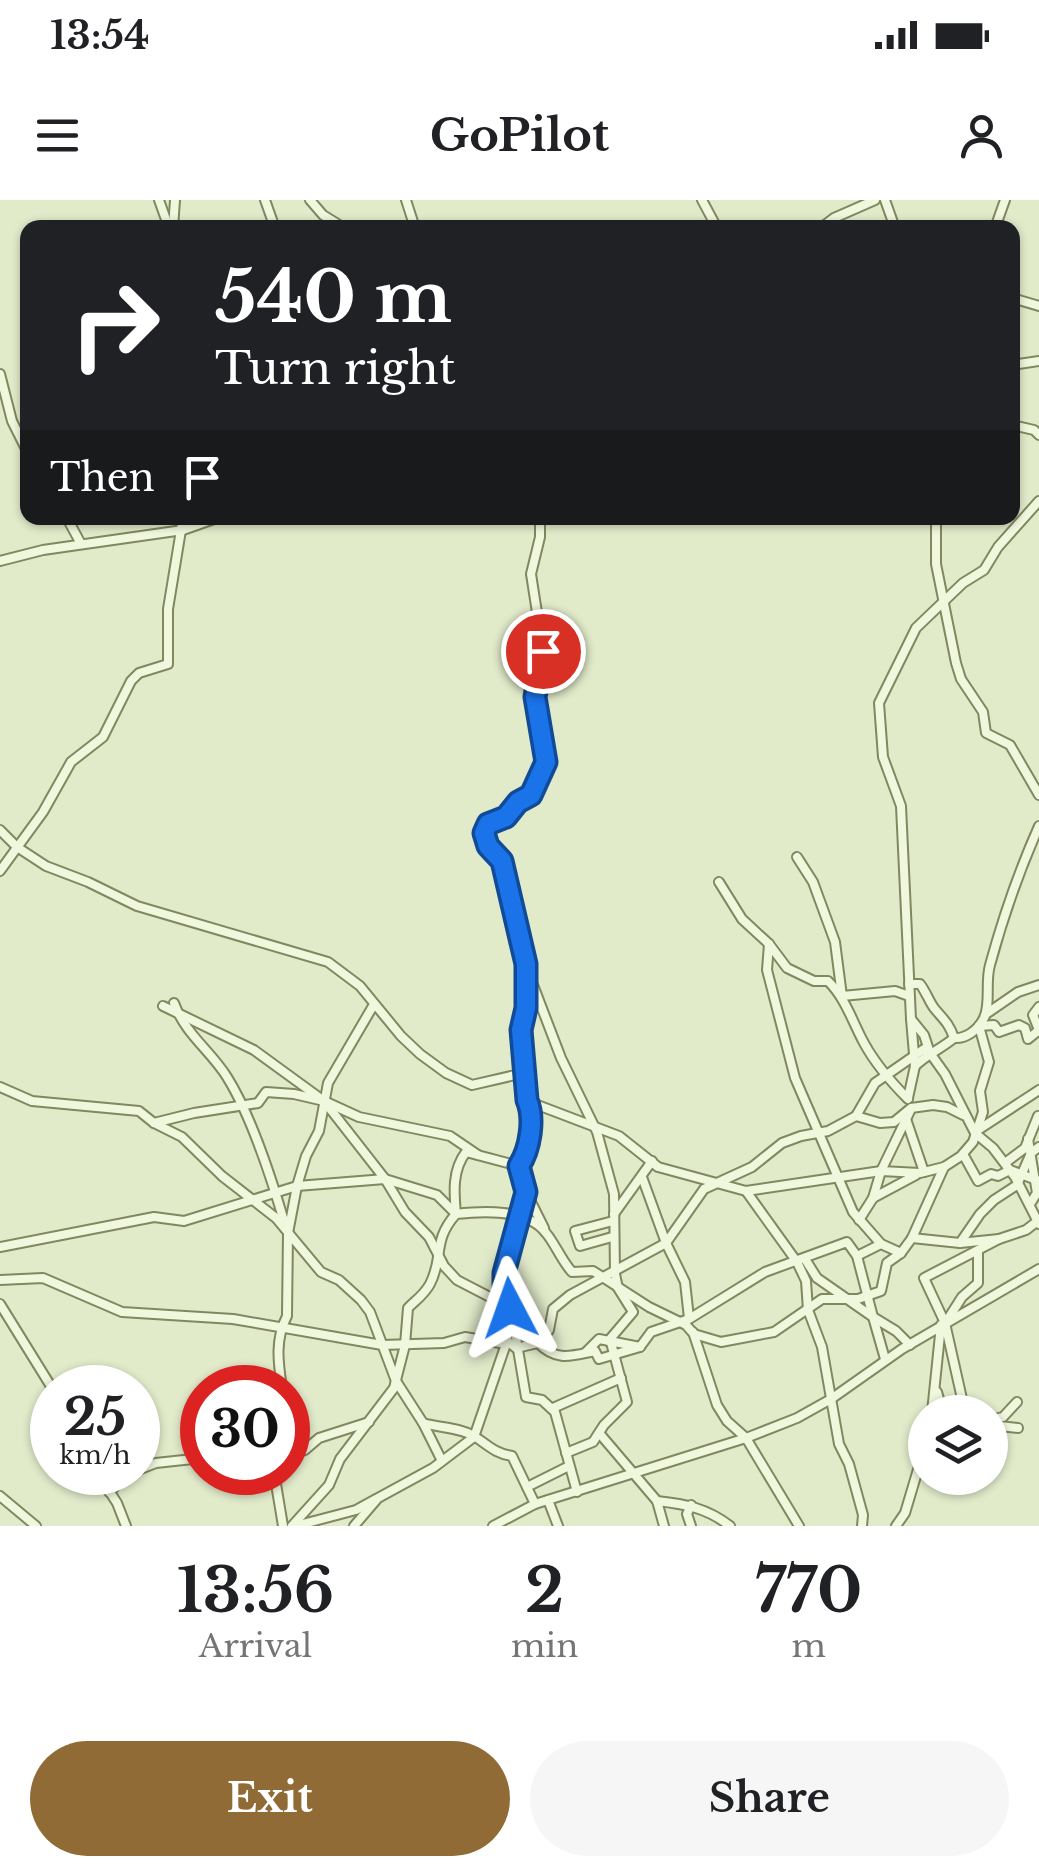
<!DOCTYPE html>
<html lang="en">
<head>
<meta charset="utf-8">
<style>
  :root { --surface:#fff; --page:#f6f6f6; --text:#202124; --muted:#757577; --accent:#916b35 }
  body { margin:0; font-family:"Libre Baskerville",serif; background:var(--page); color:var(--text); height:100vh; display:flex; flex-direction:column; font-size:38px; white-space:nowrap }
  * { box-sizing:border-box; margin:0 }
  p { font-size:32px; color:var(--muted) }
  .icon { flex:none; width:55px; height:55px; fill:none; stroke:currentColor; stroke-width:2; stroke-linecap:round; stroke-linejoin:round }
  .map { position:relative; height:1326px; overflow:hidden }
  .side { display:flex; flex-direction:column; background:var(--surface); flex:1 }
  .side>* { flex:none }
  .guide { position:absolute; left:20px; top:20px; width:1000px; height:305px; border-radius:20px; box-shadow:0 2px 8px #0004; background:#202124; color:#fff; overflow:hidden }
  .buttons { position:absolute; left:908px; top:1195px; display:grid; gap:20px }
  .buttons a { display:grid; place-items:center; width:100px; height:100px; border-radius:50%; background:var(--surface); box-shadow:0 2px 8px #0004; font-size:50px }
  .speed { position:absolute; left:30px; top:1165px; display:flex; gap:20px; font-size:50px; font-weight:700; text-align:center }
  .speed>* { display:grid; place-content:center; width:130px; height:130px; border-radius:50%; background:var(--surface); box-shadow:0 2px 8px #0004; line-height:1 }
  .speed small { font-size:25px; font-weight:400 }
  .speed .limit { border:15px solid #d22; background:#fff; color:#111 }
  .pin { position:absolute; display:grid; place-items:center; width:85px; height:85px; color:#fff; margin:-42px; border:5px solid #fff; border-radius:50%; box-shadow:0 2px 10px #0007 }
  .me { position:absolute; width:110px; margin:-55px; rotate:356deg; stroke-linejoin:round; filter:drop-shadow(0 0 8px #0008) }
  .turn { display:flex; align-items:center; gap:35px; height:210px; padding:0 30px; font-size:45px }
  .turn .icon { width:130px; height:130px; stroke-width:2.5 }
  .turn b { display:block; font-size:70px; line-height:85px }
  .then { display:flex; align-items:center; height:95px; padding:0 30px; background:#0003; gap:20px; font-size:38px }
  .eta { display:flex; justify-content:space-evenly; align-items:center; height:170px; text-align:center }
  .eta b { font-size:60px; font-weight:800; line-height:70px }
  .action { display:flex; gap:20px; margin-top:auto; padding:20px 30px }
  .action a { flex:1; height:115px; border-radius:60px; background:var(--accent); color:#fff; font-size:40px; font-weight:800; line-height:115px; text-align:center }
  .action a+a { background:var(--page); color:var(--text) }
  .status { display:flex; justify-content:space-between; align-items:center; height:70px; padding:0 50px; background:var(--surface); direction:ltr }
  .status svg { height:28px; fill:currentColor }
  header { display:flex; justify-content:space-between; align-items:center; height:130px; padding:0 30px; background:var(--surface); font-size:45px; font-weight:800 }
  .map>svg:first-child { display:block }
</style>
</head>
<body>
<div class="status"><b>13:54</b><svg viewBox="0 0 49 12"><path d="M0 12V9h3v3zM5 12V6h3v6zM10 12V3h3v9zM15 12V0h3v12zM26 1h20v11H26zM47 4h2v5h-2z"/></svg></div>
<header><svg class="icon" aria-label="menu" viewBox="0 0 24 24"><path d="M4 6h16M4 12h16M4 18h16"/></svg>GoPilot<svg class="icon" aria-label="person" viewBox="0 0 24 24"><circle cx="12" cy="8" r="4"/><path d="M4 21q1-7 8-7t8 7"/></svg></header>
<div class="map">
<svg width="1039" height="1326" viewBox="0 0 1039 1326">
  <rect width="100%" height="100%" fill="#e1ebca"/>
  <g fill="none" stroke-linecap="round" stroke-linejoin="round">
    <defs>
      <g id="minor">
        <polyline points="159,0 169,28"/>
        <polyline points="265,0 275,28"/>
        <polyline points="310,0 323,15 344,28"/>
        <polyline points="406,0 415,28"/>
        <polyline points="702,0 717,28"/>
        <polyline points="885,0 895,28"/>
        <polyline points="173,28 175,0"/>
        <polyline points="821,28 834,18 875,0"/>
        <polyline points="995,28 1005,0"/>
        <polyline points="1012,98 1039,106"/>
        <polyline points="1012,165 1039,161"/>
        <polyline points="0,174 12,221 28,253"/>
        <polyline points="1012,225 1034,230 1039,235"/>
        <polyline points="1039,301 998,347 984,370 963,383 916,428 879,503 883,557 901,606 911,819 924,835 930,853 945,874 975,933 993,948 1015,977 1039,1024"/>
        <polyline points="67,318 81,344"/>
        <polyline points="540,318 540,337 531,374 543,451 535,497 546,563 531,595 518,602 506,617 488,624 484,633 488,646 503,661 525,764 561,858 597,932 614,994 615,1074 618,1088 633,1112 610,1139 627,1202 604,1225 593,1242 566,1253"/>
        <polyline points="936,318 936,364 956,463 961,479 983,512 986,533 1010,545 1039,595"/>
        <polyline points="0,361 43,350 183,330 217,318"/>
        <polyline points="0,630 17,647 46,666 88,682 137,706 328,762 360,786 401,836 420,854 446,873 472,885 524,873"/>
        <polyline points="797,657 813,682 835,742 842,796 895,791 909,796"/>
        <polyline points="0,671 43,612 71,562 103,537 131,481 139,473 168,464 168,409 183,318"/>
        <path d="M719 682 742 719 769 744 787 768 814 781H828C846 799 852 821 864 843 876 865 891 882 908 899"/>
        <polyline points="769,744 767,770 795,878 853,1012 881,1044"/>
        <polyline points="525,768 526,808 521,830 527,901 531,911 524,958 519,966 526,992 504,1073 504,1092 511,1108 526,1197 542,1200 555,1212 577,1292"/>
        <path d="M909 784H920C926 792 929 801 934 808 943 819 949 823 954 838"/>
        <path d="M174 803C185 834 211 851 227 877 252 917 273 983 286 1028"/>
        <polyline points="163,806 254,850 324,901 385,979 405,1012 429,1037 444,1066 457,1080 511,1108 507,1141 474,1237 433,1268 378,1298 354,1326"/>
        <polyline points="986,814 1018,792 1039,785"/>
        <polyline points="979,826 994,825 999,832 1019,825 1025,828 1028,839 1039,830 1033,815 1039,807"/>
        <path d="M915 866C927 854 941 849 954 838 966 839 978 830 984 818 991 803 985 782 990 765 1003 717 1019 671 1039 626"/>
        <path d="M0 887 32 901 139 911 154 923 182 937 222 976 276 1018 321 1072 339 1080 361 1100 370 1112 396 1181 423 1223C439 1228 459 1227 474 1236 488 1245 494 1253 512 1256L535 1304"/>
        <polyline points="908,898 915,866 911,819"/>
        <polyline points="527,901 619,936 658,967 746,991 881,971 920,973 944,967 961,956 973,942 983,912 980,891 989,862 979,826"/>
        <polyline points="856,916 875,883 924,849 930,853"/>
        <polyline points="906,919 924,972"/>
        <polyline points="154,923 194,913 258,903 266,892 294,894 324,901 359,917 450,936 478,955"/>
        <polyline points="978,930 1039,890"/>
        <polyline points="1028,939 1037,993 1030,1004"/>
        <polyline points="963,954 978,981 991,974 998,976 1010,970 1039,981"/>
        <polyline points="1005,963 1025,948 1038,916"/>
        <polyline points="642,977 666,1043 685,1082 689,1118"/>
        <polyline points="746,991 797,1062 806,1081 808,1110 822,1147 839,1244 849,1264 863,1315 862,1326"/>
        <polyline points="526,992 544,1028"/>
        <polyline points="873,998 881,971 910,911"/>
        <path d="M456 1014C454 993 452 970 466 952L519 966"/>
        <polyline points="614,1014 652,961"/>
        <polyline points="859,1020 873,998 916,975"/>
        <polyline points="612,1037 580,1046 575,1031 613,1021"/>
        <polyline points="912,1038 944,967"/>
        <polyline points="960,1043 980,1014 994,1000 1017,985 1031,953 1039,947"/>
        <polyline points="0,1047 154,1017 184,1021 297,986 385,979 437,995 456,1014"/>
        <polyline points="857,1056 881,1044 901,1053"/>
        <polyline points="805,1059 817,1078 873,1117 885,1159"/>
        <path d="M0 1080 43 1078 122 1112 233 1119 382 1145 444 1143 465 1137 500 1143 507 1141 516 1148 538 1143C557 1162 571 1156 595 1151L599 1159 640 1147 651 1132 689 1119 765 1072 847 1042 857 1056 873 1117 896 1131 910 1145"/>
        <polyline points="0,1104 52,1188"/>
        <polyline points="948,1119 962,1097 978,1083 978,1053"/>
        <polyline points="693,1132 717,1205 727,1221 746,1238 799,1326"/>
        <polyline points="538,1143 549,1130 553,1109 570,1095 666,1043 704,989 752,967 782,943 801,936 828,931 856,916 880,923 894,922 911,908 933,905 947,907 963,915"/>
        <polyline points="586,1152 599,1139 640,1147"/>
        <path d="M282 1188C278 1162 275 1139 287 1116L288 1033 297 986 306 956 319 931 328 883 373 806"/>
        <polyline points="937,1192 941,1206 956,1212"/>
        <polyline points="553,1208 621,1178"/>
        <polyline points="932,1212 941,1125"/>
        <polyline points="965,1212 945,1123 924,1078 999,1039 1026,1030 1039,1020"/>
        <polyline points="990,1220 1003,1217 1017,1202"/>
        <polyline points="423,1223 441,1259"/>
        <polyline points="990,1225 1018,1228"/>
        <polyline points="600,1234 657,1301 664,1326"/>
        <polyline points="288,1253 305,1250 319,1238 369,1222"/>
        <polyline points="138,1270 156,1263 202,1258"/>
        <polyline points="97,1272 117,1303 126,1326"/>
        <polyline points="274,1272 283,1326"/>
        <polyline points="527,1287 569,1266"/>
        <polyline points="109,1292 131,1272"/>
        <polyline points="0,1296 36,1326"/>
        <polyline points="548,1300 558,1326"/>
        <path d="M657 1301C685 1304 707 1308 730 1326"/>
        <polyline points="691,1305 687,1314 691,1326"/>
        <path d="M292 1326 329 1285 340 1259 394 1188 405 1145 408 1108C416 1100 424 1095 430 1084 444 1057 432 1041 456 1014 482 1011 527 1008 546 1033 556 1045 561 1060 572 1072L593 1071 649 1107 686 1125 694 1134 721 1142 774 1132 822 1099H858L881 1091 887 1063 901 1053 912 1038 960 1043 999 1039"/>
        <polyline points="295,1326 356,1310 376,1299"/>
        <polyline points="493,1326 535,1304 746,1238 797,1218 831,1199 902,1149 1039,1069"/>
        <polyline points="896,1326 905,1313 925,1246"/>
      </g>
    </defs>
    <!-- minor casing -->
    <use href="#minor" stroke="#828760" stroke-width="12"/>
    <!-- minor -->
    <use href="#minor" stroke="#eff7dd" stroke-width="8"/>
  </g>
  <g fill="none" stroke-linecap="round" stroke-linejoin="round">
    <defs>
      <path id="route" d="M510 1108 504 1092V1073L526 992 519 966C530 949 535 919 527 900L521 830 526 808V764L502 661 488 646 484 633 488 624 506 617 518 602 531 595 546 562 535 497 543 451"/>
    </defs>
    <!-- route casing -->
    <use href="#route" stroke="#114b97" stroke-width="25"/>
    <!-- route -->
    <use href="#route" stroke="#1a73e8" stroke-width="18"/>
  </g>
</svg>
<div class="buttons">
<a><svg class="icon" aria-label="layers" viewBox="0 0 24 24"><path d="M12 4l9 5-9 5-9-5zM3 14l9 5 9-5"/></svg></a>
</div>
<div class="speed"><div>25<small>km/h</small></div><div class="limit">30</div></div>
<div class="pin" style="left:543px;top:451px;background:#d93025"><svg class="icon" aria-label="arrive" viewBox="0 0 24 24"><path d="M6 21V4h12l-3 4 3 4H6"/></svg></div>
<svg class="me" style="left:510px;top:1108px" viewBox="-20 -20 40 40"><path d="M0-17L14 15 0 8-14 15z" fill="#1a73e8" stroke="#fff" stroke-width="4"/></svg>
<div class="guide">
<div class="turn"><svg class="icon" aria-label="right" viewBox="0 0 24 24"><path d="M7 20v-9h11M14 6l5 5-5 5"/></svg><div><b>540 m</b>Turn right</div></div>
<div class="then">Then<svg class="icon" aria-label="arrive" viewBox="0 0 24 24"><path d="M6 21V4h12l-3 4 3 4H6"/></svg></div>
</div>
</div>
<section class="side">
<div class="eta">
<div><b>13:56</b><p>Arrival</p></div>
<div><b>2</b><p>min</p></div>
<div><b>770</b><p>m</p></div>
</div>
<div class="action"><a>Exit</a><a>Share</a></div>
</section>
</body>
</html>
